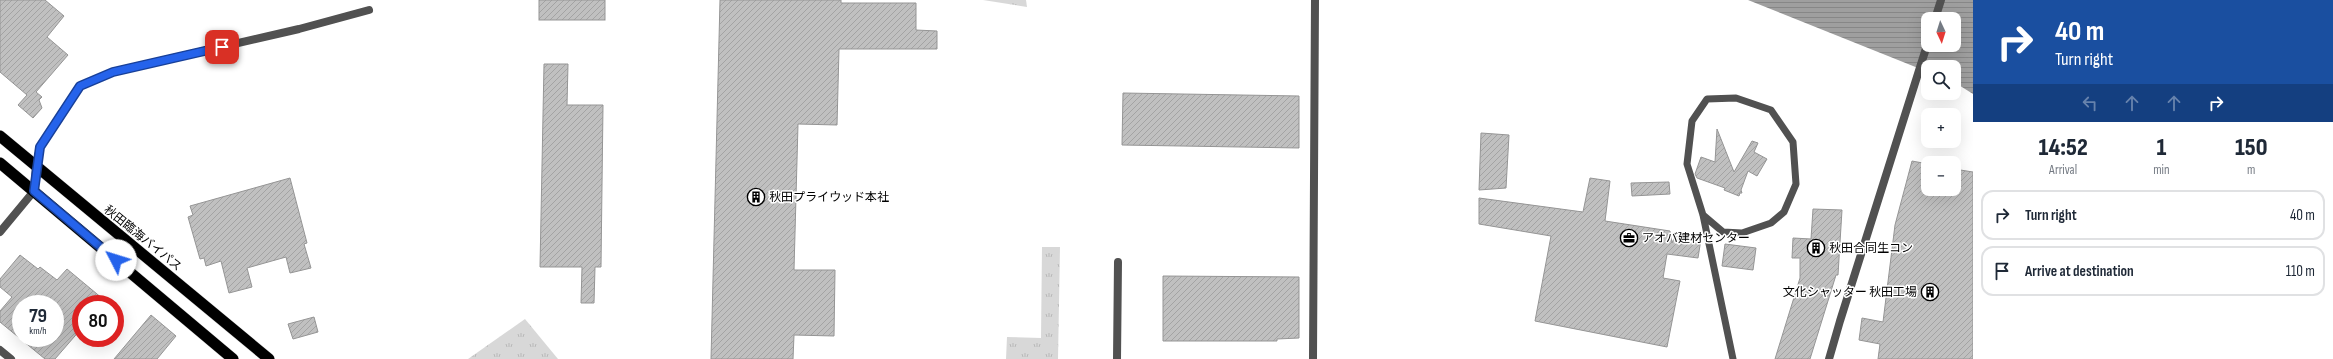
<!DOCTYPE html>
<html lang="en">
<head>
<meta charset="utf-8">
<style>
  :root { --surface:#fff; --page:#f2f2f3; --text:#1f2937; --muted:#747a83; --line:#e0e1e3 }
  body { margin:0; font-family:"Sofia Sans Condensed","Noto Sans JP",sans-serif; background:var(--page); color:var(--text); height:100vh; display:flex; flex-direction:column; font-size:15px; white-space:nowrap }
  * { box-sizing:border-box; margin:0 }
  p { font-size:13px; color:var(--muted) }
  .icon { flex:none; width:22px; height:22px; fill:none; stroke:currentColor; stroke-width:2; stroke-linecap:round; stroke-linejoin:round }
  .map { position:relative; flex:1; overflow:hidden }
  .details { display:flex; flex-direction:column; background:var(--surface); width:360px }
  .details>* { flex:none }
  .banner { background:#1a4fa0; color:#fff; overflow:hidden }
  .needle { width:26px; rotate:176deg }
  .controls { position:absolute; left:1921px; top:12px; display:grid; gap:8px }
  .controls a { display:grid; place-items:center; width:40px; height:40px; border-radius:8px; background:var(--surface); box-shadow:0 4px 16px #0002; font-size:20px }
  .speed { position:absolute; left:12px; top:295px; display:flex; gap:8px; font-size:20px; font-weight:700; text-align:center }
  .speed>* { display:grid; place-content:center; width:52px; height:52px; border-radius:50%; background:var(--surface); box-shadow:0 4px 16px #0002; line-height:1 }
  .speed small { font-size:10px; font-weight:400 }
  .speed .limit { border:6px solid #d22; background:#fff; color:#111 }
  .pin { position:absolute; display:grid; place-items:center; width:34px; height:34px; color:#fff; margin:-17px; border-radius:8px; box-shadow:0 2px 6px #0006 }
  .me { position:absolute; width:44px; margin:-22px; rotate:310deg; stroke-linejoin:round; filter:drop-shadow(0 0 3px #0008) }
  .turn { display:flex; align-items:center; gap:14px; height:84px; padding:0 16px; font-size:18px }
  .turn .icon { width:52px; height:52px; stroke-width:2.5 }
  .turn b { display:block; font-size:28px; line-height:34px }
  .lanes { display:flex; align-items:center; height:38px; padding:0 16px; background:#0003; justify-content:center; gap:20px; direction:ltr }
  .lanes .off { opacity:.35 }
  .eta { display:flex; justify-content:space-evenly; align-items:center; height:68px; text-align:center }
  .eta b { font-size:24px; font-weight:800; line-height:28px }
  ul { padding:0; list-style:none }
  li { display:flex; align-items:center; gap:12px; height:50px; margin:0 8px 6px; padding:0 8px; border:2px solid var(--line); border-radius:12px }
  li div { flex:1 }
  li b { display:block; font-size:15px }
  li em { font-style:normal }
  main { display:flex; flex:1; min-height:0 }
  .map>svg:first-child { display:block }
</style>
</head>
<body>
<main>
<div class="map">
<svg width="1973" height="359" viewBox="0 0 1973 359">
  <defs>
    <pattern id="grass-tufts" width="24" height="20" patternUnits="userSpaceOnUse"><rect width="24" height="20" fill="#d8d8d8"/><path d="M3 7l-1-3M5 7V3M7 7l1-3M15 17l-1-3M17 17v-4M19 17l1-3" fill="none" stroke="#b8b8b8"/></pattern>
    <pattern id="water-rules" width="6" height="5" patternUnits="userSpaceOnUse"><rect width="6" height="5" fill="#9f9f9f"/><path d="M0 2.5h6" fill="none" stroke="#878787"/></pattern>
    <pattern id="building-hatch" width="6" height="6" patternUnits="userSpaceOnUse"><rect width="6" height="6" fill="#c0c0c0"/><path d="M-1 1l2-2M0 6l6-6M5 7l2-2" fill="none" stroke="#a3a3a3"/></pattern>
  </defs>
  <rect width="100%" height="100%" fill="#fff"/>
  <!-- grass -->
  <g fill="url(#grass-tufts)">
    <polygon points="983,0 1026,0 1027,7"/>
    <polygon points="1042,247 1060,247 1058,359 1006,359 1007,337 1041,338"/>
    <polygon points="525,319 558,359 468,359"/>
  </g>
  <!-- water -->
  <path fill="url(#water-rules)" fill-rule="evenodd" d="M1748 0H1973V94L1954 82V67H1928V72ZM1928 19H1954V45H1928Z"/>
  <!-- building -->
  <g fill="url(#building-hatch)" stroke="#959595" fill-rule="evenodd">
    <polygon points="0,0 45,0 64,16 47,37 68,55 36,92 42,97 39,100 42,108 33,118 18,105 27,95 0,72"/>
    <rect x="539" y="0" width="66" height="20"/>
    <polygon points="720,0 841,0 841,3 916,3 916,30 937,31 937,49 839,49 837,125 798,124 794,270 835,270 834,336 794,335 793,359 711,359"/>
    <polygon points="544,64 568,64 567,105 603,105 601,267 595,267 594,303 581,303 582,267 540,267"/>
    <polygon points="1123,93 1299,96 1299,148 1122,145"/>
    <polygon points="1717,129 1734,172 1752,141 1758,143 1754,152 1767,159 1757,176 1748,171 1741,190 1742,193 1740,193 1739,196 1724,190 1725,188 1697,178 1695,174 1701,157 1715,162"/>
    <polygon points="1481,133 1509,135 1506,188 1479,190"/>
    <polygon points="1912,161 1928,164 1928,189 1954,189 1954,169 1973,172 1973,359 1878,359 1880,344 1859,340 1862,318 1883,322 1895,225"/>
    <polygon points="290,178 307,243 304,244 311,268 290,273 286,257 247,268 252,287 229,293 221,261 206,266 204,258 200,259 188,217 193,215 190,206"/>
    <polygon points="1590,178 1610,181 1605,221 1670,231 1672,243 1675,236 1701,239 1698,258 1667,254 1663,278 1680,281 1667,347 1535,321 1551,236 1479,224 1479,198 1583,212"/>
    <polygon points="1669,182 1670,194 1632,196 1631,183"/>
    <polygon points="1813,209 1842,210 1838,275 1836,275 1810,359 1775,359 1800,278 1800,258 1792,258 1793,238 1811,239"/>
    <polygon points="1725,244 1756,248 1753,270 1722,266"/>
    <path d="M20 255 38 269 40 267 57 280 67 269 109 304H81V329L55 359H45L0 322V311L12 297 0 287V279ZM21 304H55V338H21Z"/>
    <polygon points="1163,276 1299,277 1299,338 1277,339 1277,341 1163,341"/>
    <polygon points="151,315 176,336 157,359 114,359"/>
    <polygon points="314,317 318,332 293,339 288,324"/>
  </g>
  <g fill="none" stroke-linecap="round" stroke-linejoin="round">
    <defs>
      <g id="trunk">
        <polyline points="0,136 269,359"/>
        <polyline points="0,163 233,359"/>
      </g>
    </defs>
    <!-- trunk casing -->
    <use href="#trunk" stroke="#dbdbdb" stroke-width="12"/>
    <!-- service -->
    <polyline stroke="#515151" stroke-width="7" points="1703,215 1723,232 1742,233 1771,223 1784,212 1796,184 1793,142 1771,110 1736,98 1707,99 1692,121 1687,164 1703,215 1733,359"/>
    <!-- minor -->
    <g stroke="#515151" stroke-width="8">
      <polyline points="36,167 40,147 80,86 113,72 299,29 369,10"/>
      <polyline points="0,350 11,359"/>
      <polyline points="1117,359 1118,262"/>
      <polyline points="1313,359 1315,0"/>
    </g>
    <!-- tertiary -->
    <g stroke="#515151" stroke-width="8">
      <polyline points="1935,19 1941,0"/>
      <polyline points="0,232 34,191 36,167"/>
      <polyline points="1829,359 1840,321 1928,42"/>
    </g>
    <!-- trunk -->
    <use href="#trunk" stroke="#000" stroke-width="11"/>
  </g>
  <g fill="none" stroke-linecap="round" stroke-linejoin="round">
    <defs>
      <polyline id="route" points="116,260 34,191 40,147 80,86 113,72 222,47"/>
    </defs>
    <!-- route casing -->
    <use href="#route" stroke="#184099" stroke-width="10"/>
    <!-- route -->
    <use href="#route" stroke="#2563eb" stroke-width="7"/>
  </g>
  <!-- icons -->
  <defs>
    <symbol id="building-ring" viewBox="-11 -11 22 22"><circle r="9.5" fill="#fff" stroke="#000" stroke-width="1.5"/><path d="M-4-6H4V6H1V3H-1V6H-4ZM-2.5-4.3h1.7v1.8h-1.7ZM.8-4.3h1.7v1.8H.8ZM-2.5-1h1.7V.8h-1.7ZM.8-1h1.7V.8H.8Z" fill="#000"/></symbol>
    <symbol id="office-ring" viewBox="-11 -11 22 22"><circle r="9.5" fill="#fff" stroke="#000" stroke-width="1.5"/><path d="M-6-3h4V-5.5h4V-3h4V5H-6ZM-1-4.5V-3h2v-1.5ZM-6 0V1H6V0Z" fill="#000"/></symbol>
  </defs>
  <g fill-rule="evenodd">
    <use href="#building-ring" x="746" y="187" width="20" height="20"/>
    <use href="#office-ring" x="1619" y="228" width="20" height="20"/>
    <use href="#building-ring" x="1806" y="238" width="20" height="20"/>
    <use href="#building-ring" x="1920" y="282" width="20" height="20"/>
  </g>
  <g text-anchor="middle" stroke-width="3" stroke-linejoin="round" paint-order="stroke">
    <!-- poi labels -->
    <g font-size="12" fill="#000" stroke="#fff" text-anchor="start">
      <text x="769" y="201">秋田プライウッド本社</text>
      <text x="1642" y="242">アオバ建材センター</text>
      <text x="1829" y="252">秋田合同生コン</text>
      <text x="1917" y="296" text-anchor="end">文化シャッター 秋田工場</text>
    </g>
    <!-- street labels -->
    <g font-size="12" fill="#000" stroke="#fff">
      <text transform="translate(143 238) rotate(39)" y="4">秋田臨海バイパス</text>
    </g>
  </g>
</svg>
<div class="controls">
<a><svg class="needle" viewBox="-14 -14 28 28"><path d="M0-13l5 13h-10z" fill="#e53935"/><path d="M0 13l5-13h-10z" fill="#747a83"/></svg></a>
<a><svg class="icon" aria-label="search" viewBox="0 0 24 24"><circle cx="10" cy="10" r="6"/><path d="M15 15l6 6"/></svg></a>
<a>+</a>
<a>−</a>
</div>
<div class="speed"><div>79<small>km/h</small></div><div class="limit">80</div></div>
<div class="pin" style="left:222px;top:47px;background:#d93025"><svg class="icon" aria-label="arrive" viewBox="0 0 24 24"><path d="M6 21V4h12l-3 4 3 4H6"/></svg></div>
<svg class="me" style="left:116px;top:260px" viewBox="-20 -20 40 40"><circle r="19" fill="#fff"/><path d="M0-13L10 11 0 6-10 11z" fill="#2563eb"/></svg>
</div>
<section class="details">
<div class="banner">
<div class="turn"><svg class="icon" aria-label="right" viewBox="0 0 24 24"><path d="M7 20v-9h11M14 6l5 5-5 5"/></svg><div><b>40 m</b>Turn right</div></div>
<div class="lanes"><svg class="icon off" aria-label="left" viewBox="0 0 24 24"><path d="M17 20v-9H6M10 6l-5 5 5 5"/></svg><svg class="icon off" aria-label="ahead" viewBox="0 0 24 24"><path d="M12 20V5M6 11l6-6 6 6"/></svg><svg class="icon off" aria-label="ahead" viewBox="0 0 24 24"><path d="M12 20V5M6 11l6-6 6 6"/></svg><svg class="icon" aria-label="right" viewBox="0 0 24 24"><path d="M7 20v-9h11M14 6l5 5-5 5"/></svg></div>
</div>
<div class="eta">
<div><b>14:52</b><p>Arrival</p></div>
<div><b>1</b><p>min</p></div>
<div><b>150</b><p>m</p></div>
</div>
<ul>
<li><svg class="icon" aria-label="right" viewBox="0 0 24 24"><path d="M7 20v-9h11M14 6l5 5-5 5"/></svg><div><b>Turn right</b></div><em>40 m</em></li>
<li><svg class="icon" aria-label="arrive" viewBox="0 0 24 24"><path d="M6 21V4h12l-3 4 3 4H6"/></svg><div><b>Arrive at destination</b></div><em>110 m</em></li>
</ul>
</section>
</main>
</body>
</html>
